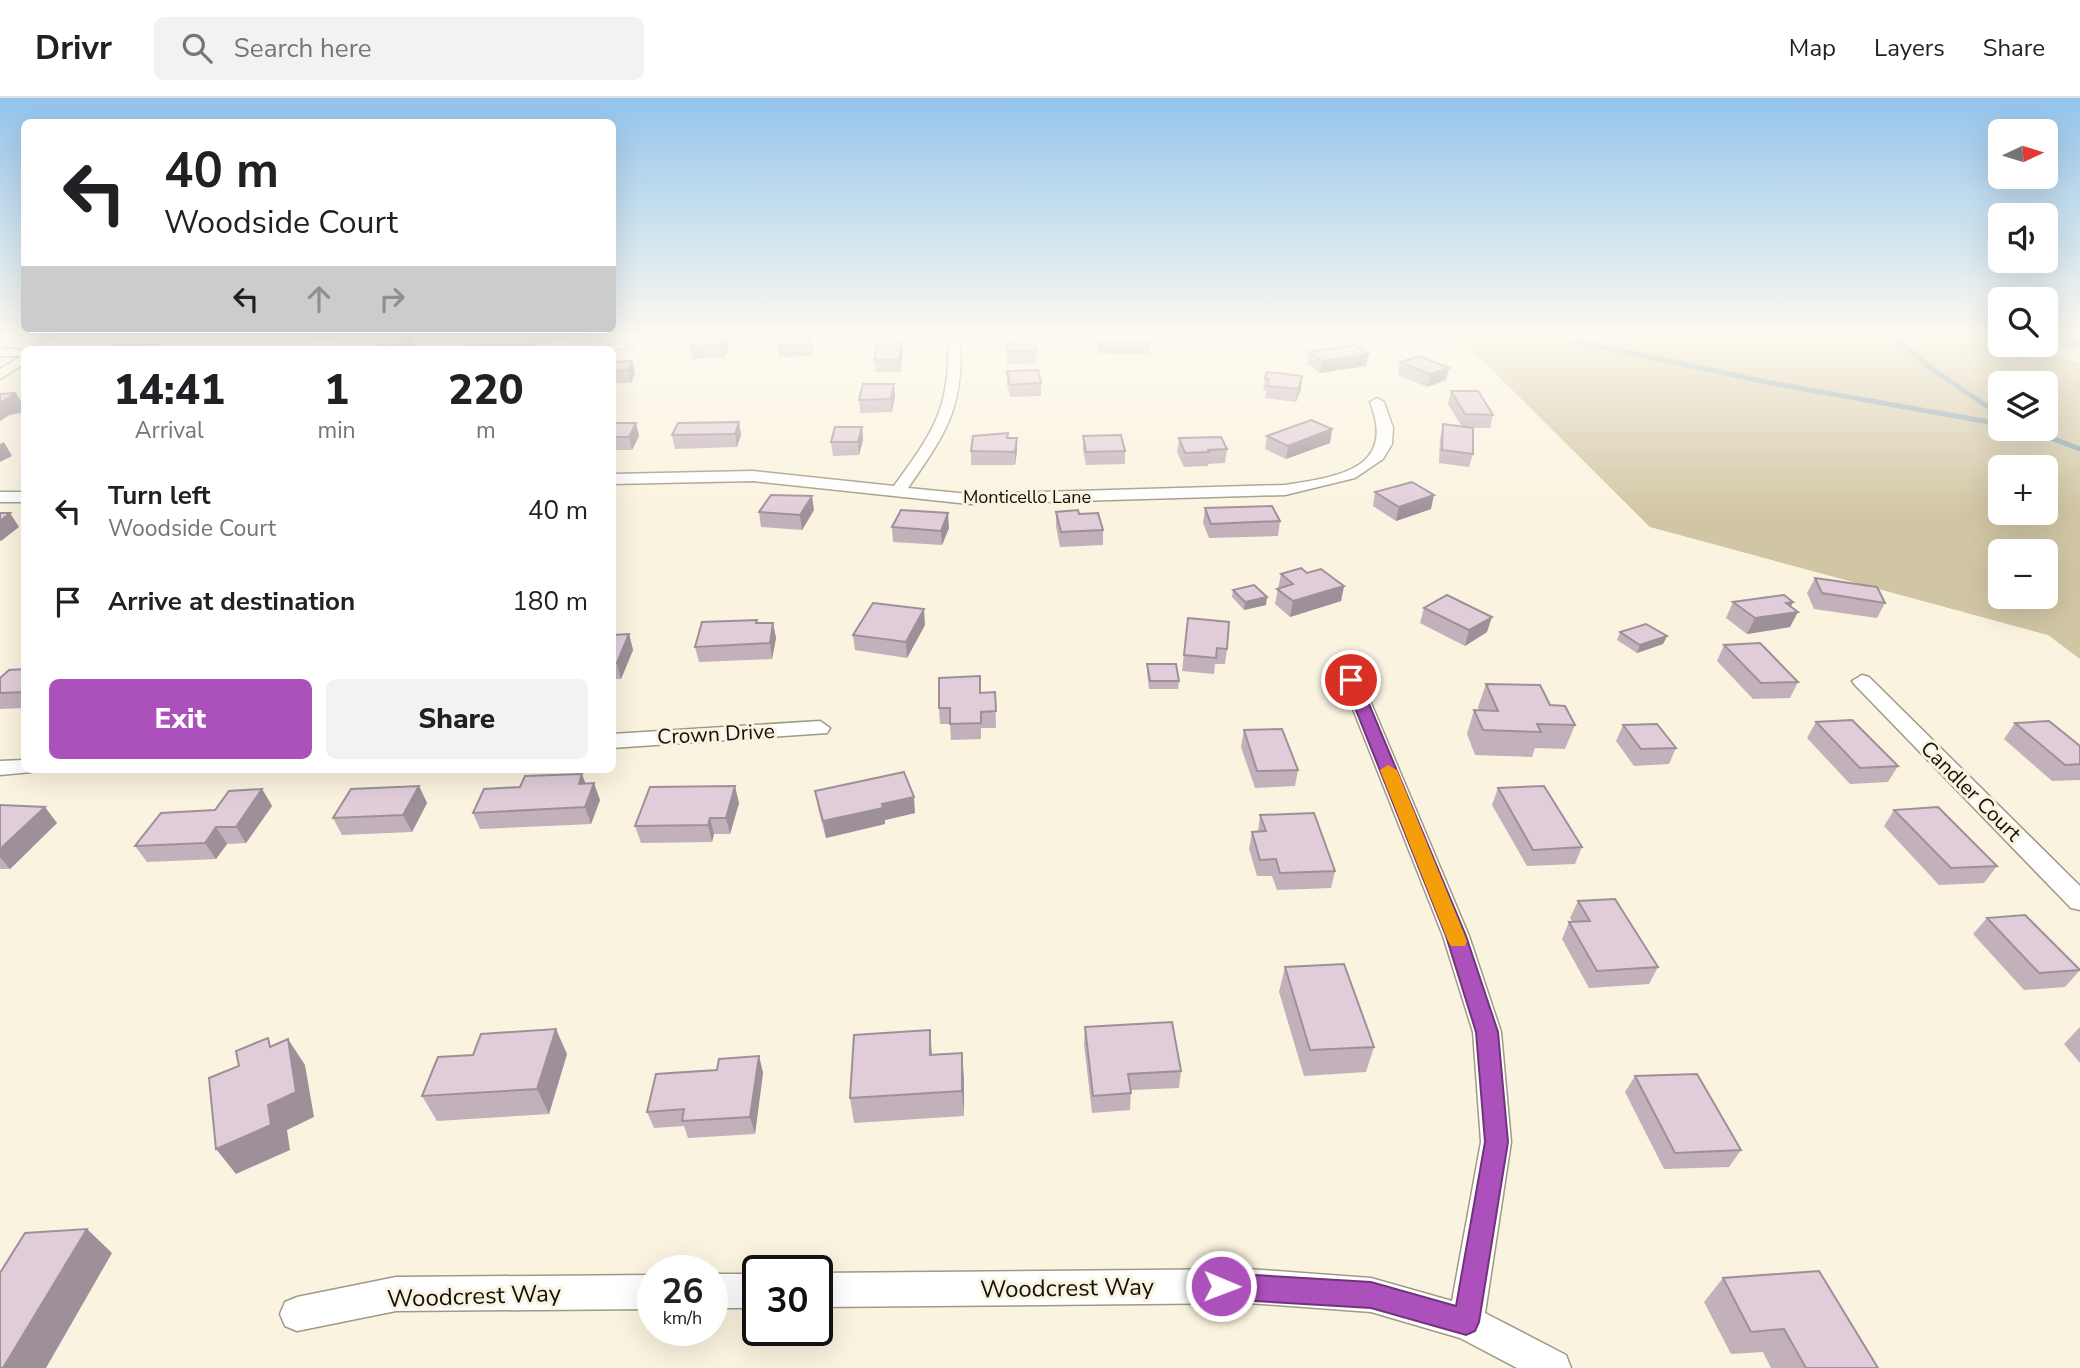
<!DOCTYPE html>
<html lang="en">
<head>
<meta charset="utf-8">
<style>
  :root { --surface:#fff; --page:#f2f2f2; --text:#202124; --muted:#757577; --line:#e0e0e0; --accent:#ac50bb }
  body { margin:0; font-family:"Nunito Sans",sans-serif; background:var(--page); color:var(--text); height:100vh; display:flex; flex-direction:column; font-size:26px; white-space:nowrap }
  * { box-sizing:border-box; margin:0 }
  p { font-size:23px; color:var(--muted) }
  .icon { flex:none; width:38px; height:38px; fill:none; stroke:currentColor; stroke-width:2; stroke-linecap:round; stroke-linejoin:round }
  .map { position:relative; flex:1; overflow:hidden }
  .side { position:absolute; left:21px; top:248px; width:595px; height:427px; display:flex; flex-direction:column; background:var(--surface); border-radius:10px; box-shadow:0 7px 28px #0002 }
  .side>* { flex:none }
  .top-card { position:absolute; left:21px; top:21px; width:595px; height:214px; border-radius:10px; box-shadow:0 7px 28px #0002; background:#fff; color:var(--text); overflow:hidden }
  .needle { width:46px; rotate:86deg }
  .tools { position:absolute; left:1988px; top:21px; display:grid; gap:14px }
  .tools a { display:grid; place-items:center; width:70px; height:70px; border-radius:10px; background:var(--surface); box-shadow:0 7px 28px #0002; font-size:35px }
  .speed { position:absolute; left:637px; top:1157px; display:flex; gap:14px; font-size:35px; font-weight:700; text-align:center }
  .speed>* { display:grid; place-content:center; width:91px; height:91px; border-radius:50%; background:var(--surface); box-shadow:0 7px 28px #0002; line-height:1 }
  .speed small { font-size:18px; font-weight:400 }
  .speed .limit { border:4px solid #111; border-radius:10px; background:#fff; color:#111 }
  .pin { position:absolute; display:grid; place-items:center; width:60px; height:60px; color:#fff; margin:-30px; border:4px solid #fff; border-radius:50%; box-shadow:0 2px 7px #0007 }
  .me { position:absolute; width:77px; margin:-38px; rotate:91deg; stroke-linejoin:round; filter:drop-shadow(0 0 5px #0008) }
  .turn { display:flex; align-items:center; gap:24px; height:147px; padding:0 28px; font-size:32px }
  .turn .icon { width:91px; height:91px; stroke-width:2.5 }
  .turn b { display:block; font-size:49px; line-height:60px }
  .lanes { display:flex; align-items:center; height:66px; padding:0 28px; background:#0003; justify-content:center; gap:35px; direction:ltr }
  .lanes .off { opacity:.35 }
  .eta { display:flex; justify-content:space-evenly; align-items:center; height:119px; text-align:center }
  .eta b { font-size:42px; font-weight:800; line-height:49px }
  .button { display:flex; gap:14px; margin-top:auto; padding:14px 28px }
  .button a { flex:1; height:80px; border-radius:10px; background:var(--accent); color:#fff; font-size:28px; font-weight:800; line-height:80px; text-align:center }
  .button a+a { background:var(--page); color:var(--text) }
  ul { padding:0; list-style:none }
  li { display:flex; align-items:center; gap:21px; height:91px; padding:0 28px }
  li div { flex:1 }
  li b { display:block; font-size:26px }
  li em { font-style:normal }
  header { display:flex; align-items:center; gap:42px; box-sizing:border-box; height:98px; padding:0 35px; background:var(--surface); border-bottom:2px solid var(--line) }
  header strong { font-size:33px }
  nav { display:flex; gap:38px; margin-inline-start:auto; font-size:24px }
  .search { width:490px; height:63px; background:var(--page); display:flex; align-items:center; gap:18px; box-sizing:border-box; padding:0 24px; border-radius:10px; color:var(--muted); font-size:26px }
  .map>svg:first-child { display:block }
</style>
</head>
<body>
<header>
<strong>Drivr</strong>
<div class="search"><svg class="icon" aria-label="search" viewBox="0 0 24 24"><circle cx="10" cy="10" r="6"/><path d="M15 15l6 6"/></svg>Search here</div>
<nav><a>Map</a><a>Layers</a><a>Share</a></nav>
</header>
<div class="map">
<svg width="2080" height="1270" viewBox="0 0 2080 1270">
  <rect width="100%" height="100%" fill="#faf3df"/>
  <!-- green -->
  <path fill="#d1c6a4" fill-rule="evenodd" d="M1454 239H1999L2000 247H2024L2080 265V561L2048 537 1650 429 1460 240ZM2000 285H2046V331H2000ZM2000 369H2046V415H2000ZM2000 453H2046V499H2000Z"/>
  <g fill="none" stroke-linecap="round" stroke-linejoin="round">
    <!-- stream -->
    <g stroke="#83a0ad" stroke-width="5">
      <polyline points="1556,239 1771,285 2000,326"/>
      <polyline points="1894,239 1932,271 2000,317"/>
      <polyline points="422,252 524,247 562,239"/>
      <polyline points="0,316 24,312"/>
      <polyline points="2027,331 2080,351"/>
    </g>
    <defs>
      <g id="street">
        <polygon points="54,239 68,239 48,252 33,252"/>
        <polygon points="635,239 653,239 612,253 606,249"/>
        <path d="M948 239H960C964 310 947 334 908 390L969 396 1285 387C1337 379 1397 372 1370 304L1377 300 1384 304 1393 330 1392 346 1383 361 1355 380 1285 397 969 406 753 383 612 386V376L753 373 894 388C934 333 951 309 948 239Z"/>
        <polygon points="337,242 339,245 333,249 105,252 111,248"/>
        <polygon points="0,250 29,252 24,252 24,266 0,281 0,271 22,258 0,258"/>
        <rect x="0" y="394" width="24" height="10"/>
        <polygon points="1351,575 1361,581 1469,838 1501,934 1511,1044 1485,1215 1566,1257 1571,1270 1517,1270 1460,1240 1371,1214 1248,1205 817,1209 817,1175 1248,1171 1371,1180 1452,1203 1481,1044 1473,934 1443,838 1341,581"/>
        <polygon points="1862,577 1869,579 2080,788 2080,812 2071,810 1855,587 1852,583"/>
        <polygon points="820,623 830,630 827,635 612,650 612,636"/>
        <polygon points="24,662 24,672 32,674 0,677 0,663"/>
        <rect x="712" y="1176" width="46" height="34"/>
        <polygon points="653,1177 653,1211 396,1213 297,1233 285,1228 280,1216 285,1204 297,1199 396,1179"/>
      </g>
    </defs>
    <!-- street casing -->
    <use href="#street" stroke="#9f9986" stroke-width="3"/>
    <!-- street -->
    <use href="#street" fill="#fff" fill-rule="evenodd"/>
  </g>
  <!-- wall -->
  <g fill="#c2b0bb">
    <polygon points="695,239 729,249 724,260 692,261 690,249"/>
    <polygon points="779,239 812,239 813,248 811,258 779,259 777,247"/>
    <polygon points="1098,239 1150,239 1150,257 1097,255"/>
    <polygon points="1195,239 1224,239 1221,243"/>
    <polygon points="2046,239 2080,239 2080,249 2065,250 2046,241"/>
    <polygon points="1007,246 1036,253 1036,265 1007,266"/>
    <polygon points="903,254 900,274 876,274 874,262"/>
    <polygon points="1309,254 1366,268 1320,275 1307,266"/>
    <polygon points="632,263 635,275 631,285 612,285 612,264"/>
    <polygon points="1400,264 1446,282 1427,289 1398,277"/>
    <polygon points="1007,273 1041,285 1041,298 1010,299 1007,286"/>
    <polygon points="1267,274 1301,291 1296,304 1265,300 1266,293 1263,293 1265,281"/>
    <polygon points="1451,293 1493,317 1490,330 1470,330 1473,356 1469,369 1439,365 1440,340 1443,326 1462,329 1448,306"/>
    <polygon points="895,299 892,314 860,315 859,302"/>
    <polygon points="739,324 741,337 737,349 675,351 672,337"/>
    <polygon points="612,325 636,325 639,338 632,352 612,352"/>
    <polygon points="862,329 863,342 859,357 833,358 831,344"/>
    <polygon points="1332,331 1330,345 1286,361 1265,351 1267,338"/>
    <polygon points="1083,338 1125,353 1125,366 1086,367 1083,352"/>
    <polygon points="1179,340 1227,351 1225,365 1208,366 1208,368 1184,369 1177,354"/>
    <polygon points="971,353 1017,353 1015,367 971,367"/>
    <polygon points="1375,394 1431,411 1396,423 1373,408"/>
    <polygon points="1205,410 1280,423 1278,438 1209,440 1203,425"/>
    <polygon points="814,412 802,432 761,429 759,414"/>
    <polygon points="1056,414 1079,416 1103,432 1103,447 1060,449 1056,428"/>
    <polygon points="892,429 949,430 942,447 893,444"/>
    <polygon points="1307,475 1344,488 1341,503 1290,519 1275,506 1281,476"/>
    <polygon points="1815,480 1885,505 1877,520 1814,511 1807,495"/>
    <polygon points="1233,492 1266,507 1244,512 1232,499"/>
    <polygon points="1733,504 1791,509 1790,529 1747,536 1726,520"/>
    <polygon points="1424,510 1487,534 1465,548 1420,525"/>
    <polygon points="1188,520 1227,551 1225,566 1215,566 1214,576 1182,573"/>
    <polygon points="757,522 757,525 773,525 776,540 772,561 699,564 695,549"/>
    <polygon points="925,527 907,560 855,552 853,537"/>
    <polygon points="1620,534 1667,538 1663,546 1637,555 1617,542"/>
    <polygon points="629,536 633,552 621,581 612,581 612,537"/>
    <polygon points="1724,547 1798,584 1790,600 1753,601 1717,563"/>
    <polygon points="1147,566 1179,583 1178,591 1149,591 1147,574"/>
    <polygon points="24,571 24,610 0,611 0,595"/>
    <polygon points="1486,586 1550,607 1575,627 1565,651 1535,650 1532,659 1475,657 1467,636 1474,612 1479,612 1478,609"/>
    <polygon points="995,594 996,630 981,630 981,641 951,642 950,626 940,626 939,610 981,595"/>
    <polygon points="1816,624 1898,668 1888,684 1850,686 1807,640"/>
    <polygon points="2015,625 2080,648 2080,682 2052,683 2004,641"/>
    <polygon points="1623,627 1676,650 1669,666 1634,668 1616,643"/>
    <polygon points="1244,632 1298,672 1295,688 1255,690 1241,649"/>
    <polygon points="586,686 600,702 591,726 480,731 473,715"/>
    <polygon points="419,688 427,705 412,734 342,737 333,720"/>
    <polygon points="1498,690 1582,749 1575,766 1527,768 1492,707"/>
    <polygon points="262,691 272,708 246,745 227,746 216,761 147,764 135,748"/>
    <polygon points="815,693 915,715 885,722 885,726 826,740 818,710"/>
    <polygon points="739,705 730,736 714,736 712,744 641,745 635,728"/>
    <polygon points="0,707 57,725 10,771 0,771"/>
    <polygon points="1894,712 1997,768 1984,785 1939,787 1884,728"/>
    <polygon points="1260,717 1335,773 1331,790 1277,792 1272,778 1257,778 1249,751 1252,734 1258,734"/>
    <polygon points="1578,803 1658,869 1649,886 1589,890 1562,841 1569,824 1573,824 1570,820"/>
    <polygon points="1987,820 2080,872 2065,889 2024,892 1973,836"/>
    <polygon points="1285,869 1374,949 1366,974 1304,978 1279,894"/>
    <polygon points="1085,929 1181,973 1179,990 1131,992 1130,1012 1092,1015 1084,946"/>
    <polygon points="2080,929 2080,965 2064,946"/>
    <polygon points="962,955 964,1018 854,1025 850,1000 932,956"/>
    <polygon points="567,956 549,1016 437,1023 422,998"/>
    <polygon points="759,958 763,975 755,1036 688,1040 684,1028 654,1030 647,1014 717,972"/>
    <polygon points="1635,978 1741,1052 1729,1069 1664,1071 1625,994"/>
    <polygon points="1723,1180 1878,1270 1771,1270 1763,1254 1731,1256 1704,1204"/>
  </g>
  <!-- shaded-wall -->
  <g fill="#9e9099">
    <polygon points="409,239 412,239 416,249 411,252 392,252"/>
    <polygon points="727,239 728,239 729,249 724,260 722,248"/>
    <polygon points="811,239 813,248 811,258 810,246"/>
    <polygon points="902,242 903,254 900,274 899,262"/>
    <polygon points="1369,256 1366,268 1320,275 1322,263"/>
    <polygon points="632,263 635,275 631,285 628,272"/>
    <polygon points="1449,270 1446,282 1427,289 1430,276"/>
    <polygon points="1302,278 1301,291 1296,304 1298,291"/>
    <polygon points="894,286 895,299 892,314 891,301"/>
    <polygon points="16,295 24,308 0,323 0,305"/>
    <polygon points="739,324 741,337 737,349 735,336"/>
    <polygon points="636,325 639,338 632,352 629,339"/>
    <polygon points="862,329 863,342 859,357 858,344"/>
    <polygon points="1332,331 1330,345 1286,361 1288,348"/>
    <polygon points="1017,340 1017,353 1015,367 1015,354"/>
    <polygon points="4,344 12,358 0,364 0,346"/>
    <polygon points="1434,397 1431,411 1396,423 1399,409"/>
    <polygon points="812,398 814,412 802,432 800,417"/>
    <polygon points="10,415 19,429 1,443 0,442 0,423"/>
    <polygon points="948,415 949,430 942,447 941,433"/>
    <polygon points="1344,488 1341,503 1290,519 1293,503"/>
    <polygon points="1267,499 1266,507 1244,512 1245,504"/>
    <polygon points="1793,504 1788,515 1798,514 1790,529 1747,536 1755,520 1786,505"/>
    <polygon points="924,511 925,527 907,560 906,544"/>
    <polygon points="1492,519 1487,534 1465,548 1469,532"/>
    <polygon points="773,525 776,540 772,561 770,545"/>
    <polygon points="629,536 633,552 621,581 617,565"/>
    <polygon points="1667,538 1663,546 1637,555 1640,547"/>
    <polygon points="582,676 588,692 579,686"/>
    <polygon points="594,685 600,702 591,726 585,709"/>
    <polygon points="419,688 427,705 412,734 403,717"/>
    <polygon points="735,688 739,705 730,736 726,720"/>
    <polygon points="262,691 272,708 246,745 236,729"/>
    <polygon points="914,699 915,715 885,722 885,726 826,740 823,723 882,706"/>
    <polygon points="45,709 57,725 10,771 0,759 0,751"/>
    <polygon points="710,720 714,736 712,744 708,727"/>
    <polygon points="216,729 227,746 216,761 205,745"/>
    <polygon points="556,931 567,956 549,1016 537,991"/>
    <polygon points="930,932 932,957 930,957"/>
    <polygon points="288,941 305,967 314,1019 287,1032 290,1052 236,1076 216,1051 268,1007"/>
    <polygon points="962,955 964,980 964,1018 962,993"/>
    <polygon points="759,958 763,975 755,1036 750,1019"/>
    <polygon points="87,1131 112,1155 46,1270 3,1270"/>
  </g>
  <!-- building -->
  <g fill="#e1cdda" stroke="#9e9099" stroke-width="2">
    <polygon points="390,239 409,239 392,252 375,252"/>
    <polygon points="695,239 727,239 722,248 690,249"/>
    <polygon points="779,239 811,239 810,246 777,247"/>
    <polygon points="1098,239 1150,239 1150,245 1097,243"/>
    <polygon points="1035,240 1036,253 1007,253 1007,246 1011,246 1011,241"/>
    <polygon points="878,242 902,242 899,262 874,262"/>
    <polygon points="527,244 532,252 496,252 495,250"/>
    <polygon points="1355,247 1369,256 1322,263 1309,254"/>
    <polygon points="1419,258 1449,270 1430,276 1400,264"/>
    <polygon points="632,263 628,272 612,273 612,264"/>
    <polygon points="1038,272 1041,285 1010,287 1007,273"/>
    <polygon points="1267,274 1302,278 1298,291 1267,288 1269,281 1265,281"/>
    <polygon points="863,286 894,286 891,301 859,302"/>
    <polygon points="1451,293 1478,293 1493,317 1465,316"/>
    <polygon points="16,295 0,305 0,296"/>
    <polygon points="1311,322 1332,331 1288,348 1267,338"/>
    <polygon points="739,324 735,336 672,337 678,325"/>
    <polygon points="612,325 636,325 629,339 612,339"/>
    <polygon points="1443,326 1473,330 1473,356 1442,352"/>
    <polygon points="835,329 862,329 858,344 831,344"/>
    <polygon points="1008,335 1007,340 1017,340 1015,354 971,353 973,338"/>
    <polygon points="1121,337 1125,353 1086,354 1083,338"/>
    <polygon points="1221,339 1227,351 1208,352 1209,354 1185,355 1179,340"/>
    <polygon points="1412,384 1434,397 1399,409 1375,394"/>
    <polygon points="771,397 812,398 800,417 759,414"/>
    <polygon points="1272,408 1280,423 1211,426 1205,410"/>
    <polygon points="901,412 948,415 941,433 892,429"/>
    <polygon points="1078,412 1079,416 1098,415 1103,432 1061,434 1056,414"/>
    <polygon points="0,415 10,415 0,423"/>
    <polygon points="1301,470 1307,475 1321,471 1344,488 1293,503 1277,491 1293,486 1281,476"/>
    <polygon points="1815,480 1877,489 1885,505 1822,495"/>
    <polygon points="1254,487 1267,499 1245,504 1233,492"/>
    <polygon points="1447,497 1492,519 1469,532 1424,510"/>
    <polygon points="1784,497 1793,504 1786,505 1798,514 1755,520 1733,504"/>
    <polygon points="873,505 924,511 906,544 853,537"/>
    <polygon points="1188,520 1229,524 1227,551 1217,550 1216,560 1184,557"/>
    <polygon points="757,522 756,525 773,525 770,545 695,549 702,524"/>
    <polygon points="1646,526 1667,538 1640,547 1620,534"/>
    <polygon points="629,536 617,565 612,566 612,537"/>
    <polygon points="1760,545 1798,584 1761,585 1724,547"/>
    <polygon points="1147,566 1176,566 1179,583 1150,583"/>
    <polygon points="24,571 24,594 0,595 0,580 9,572"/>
    <polygon points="980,578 980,595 995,594 996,613 981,614 981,625 950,626 950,610 939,610 939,580"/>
    <polygon points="1486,586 1540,587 1550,607 1565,608 1575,627 1537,626 1541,634 1483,632 1474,612 1498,613"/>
    <polygon points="1852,622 1898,668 1860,670 1816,624"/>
    <polygon points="2049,623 2080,648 2080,666 2065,667 2015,625"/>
    <polygon points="1657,626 1676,650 1641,651 1623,627"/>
    <polygon points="1282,631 1298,672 1257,673 1244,632"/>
    <polygon points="904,674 914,699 882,706 883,710 823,723 815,693"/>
    <polygon points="582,676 579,686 594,685 585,709 473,715 484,691 520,689 525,678"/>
    <polygon points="419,688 403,717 333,720 351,691"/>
    <polygon points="735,688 726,720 710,720 708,727 635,728 650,689"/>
    <polygon points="1544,688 1582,749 1533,752 1498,690"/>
    <polygon points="262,691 236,729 216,729 205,745 135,748 161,715 215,712 229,693"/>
    <polygon points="0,707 45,709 0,751"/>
    <polygon points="1938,709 1997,768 1951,770 1894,712"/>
    <polygon points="1314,715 1335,773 1280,775 1276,761 1260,762 1252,734 1266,733 1260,717"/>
    <polygon points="1615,801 1658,869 1597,873 1569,824 1590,823 1578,803"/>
    <polygon points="2025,817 2080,872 2039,875 1987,820"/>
    <polygon points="1344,866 1374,949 1310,952 1285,869"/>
    <polygon points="1172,924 1181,973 1128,976 1131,995 1093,998 1085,929"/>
    <polygon points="556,931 537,991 422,998 438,959 473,957 481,936"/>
    <polygon points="930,932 930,957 962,955 962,993 850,1000 854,937"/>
    <polygon points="268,940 270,949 288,941 296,994 268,1007 271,1027 216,1051 209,980 239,968 236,953"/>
    <polygon points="759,958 750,1019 682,1023 684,1011 647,1014 656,976 717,972 719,961"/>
    <polygon points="1697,976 1741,1052 1675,1055 1635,978"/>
    <polygon points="87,1131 3,1270 0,1270 0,1175 25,1135"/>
    <polygon points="1819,1173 1878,1270 1806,1270 1784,1231 1751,1234 1723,1180"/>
  </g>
  <!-- sky -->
  <linearGradient id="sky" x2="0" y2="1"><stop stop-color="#93c4ec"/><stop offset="0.57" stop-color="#fdfaf1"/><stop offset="1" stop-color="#fdfaf1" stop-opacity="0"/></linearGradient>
  <rect width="2080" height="417" fill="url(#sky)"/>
  <!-- route -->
  <polygon fill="#ac50bb" stroke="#70347a" stroke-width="2" points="1351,577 1359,582 1466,838 1498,934 1508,1044 1479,1224 1475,1233 1466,1237 1371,1210 1221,1201 1212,1197 1208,1188 1212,1179 1221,1175 1371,1184 1456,1208 1485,1044 1476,934 1446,838 1344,582"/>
  <!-- slow -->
  <polygon fill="#f59e0b" points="1388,667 1397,672 1467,843 1465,848 1451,848 1448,843 1380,672"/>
  <g text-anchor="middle" stroke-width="6" stroke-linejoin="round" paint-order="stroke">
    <!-- far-street labels -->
    <g font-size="18" fill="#13110a" stroke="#faf3df">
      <text x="1027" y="405">Monticello Lane</text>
    </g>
    <!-- street labels -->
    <g font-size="21" fill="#13110a" stroke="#faf3df">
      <text transform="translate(716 636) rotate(-3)" y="7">Crown Drive</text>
      <text transform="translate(1971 693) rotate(45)" y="7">Candler Court</text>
    </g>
    <!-- near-street labels -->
    <g font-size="24" fill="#13110a" stroke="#faf3df">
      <text transform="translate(1067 1190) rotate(-1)" y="8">Woodcrest Way</text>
      <text transform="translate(474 1198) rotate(-2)" y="8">Woodcrest Way</text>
    </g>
  </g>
</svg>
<div class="tools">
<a><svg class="needle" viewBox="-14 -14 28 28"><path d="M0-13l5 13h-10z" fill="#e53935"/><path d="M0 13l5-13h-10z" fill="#757577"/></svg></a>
<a><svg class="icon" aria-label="sound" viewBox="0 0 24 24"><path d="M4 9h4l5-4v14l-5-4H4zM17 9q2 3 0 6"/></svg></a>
<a><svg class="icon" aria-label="search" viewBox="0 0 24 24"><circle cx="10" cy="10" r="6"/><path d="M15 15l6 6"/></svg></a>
<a><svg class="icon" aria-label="layers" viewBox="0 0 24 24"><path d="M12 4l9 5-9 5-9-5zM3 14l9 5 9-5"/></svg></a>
<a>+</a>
<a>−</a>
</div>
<div class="speed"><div>26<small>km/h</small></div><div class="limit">30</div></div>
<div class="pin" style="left:1351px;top:582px;background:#d93025"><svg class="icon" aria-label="arrive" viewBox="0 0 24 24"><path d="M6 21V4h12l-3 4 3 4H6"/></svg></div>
<svg class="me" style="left:1221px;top:1188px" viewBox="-20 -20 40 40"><circle r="17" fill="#ac50bb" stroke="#fff" stroke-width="3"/><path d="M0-11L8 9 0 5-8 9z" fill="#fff"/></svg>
<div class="top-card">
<div class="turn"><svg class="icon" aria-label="left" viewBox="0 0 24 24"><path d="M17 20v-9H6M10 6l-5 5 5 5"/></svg><div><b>40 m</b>Woodside Court</div></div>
<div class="lanes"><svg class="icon" aria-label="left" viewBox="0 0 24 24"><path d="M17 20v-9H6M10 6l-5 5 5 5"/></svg><svg class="icon off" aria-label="ahead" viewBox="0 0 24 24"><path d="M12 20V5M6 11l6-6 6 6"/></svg><svg class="icon off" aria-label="right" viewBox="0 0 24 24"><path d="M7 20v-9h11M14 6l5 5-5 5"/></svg></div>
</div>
<section class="side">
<div class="eta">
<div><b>14:41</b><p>Arrival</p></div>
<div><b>1</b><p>min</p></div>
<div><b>220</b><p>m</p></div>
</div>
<ul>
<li><svg class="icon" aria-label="left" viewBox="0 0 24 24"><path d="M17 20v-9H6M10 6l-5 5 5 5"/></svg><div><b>Turn left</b><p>Woodside Court</p></div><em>40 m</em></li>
<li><svg class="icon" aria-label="arrive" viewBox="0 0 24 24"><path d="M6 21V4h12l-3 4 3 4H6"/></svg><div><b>Arrive at destination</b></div><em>180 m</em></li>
</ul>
<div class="button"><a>Exit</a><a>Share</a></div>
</section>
</div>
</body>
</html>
